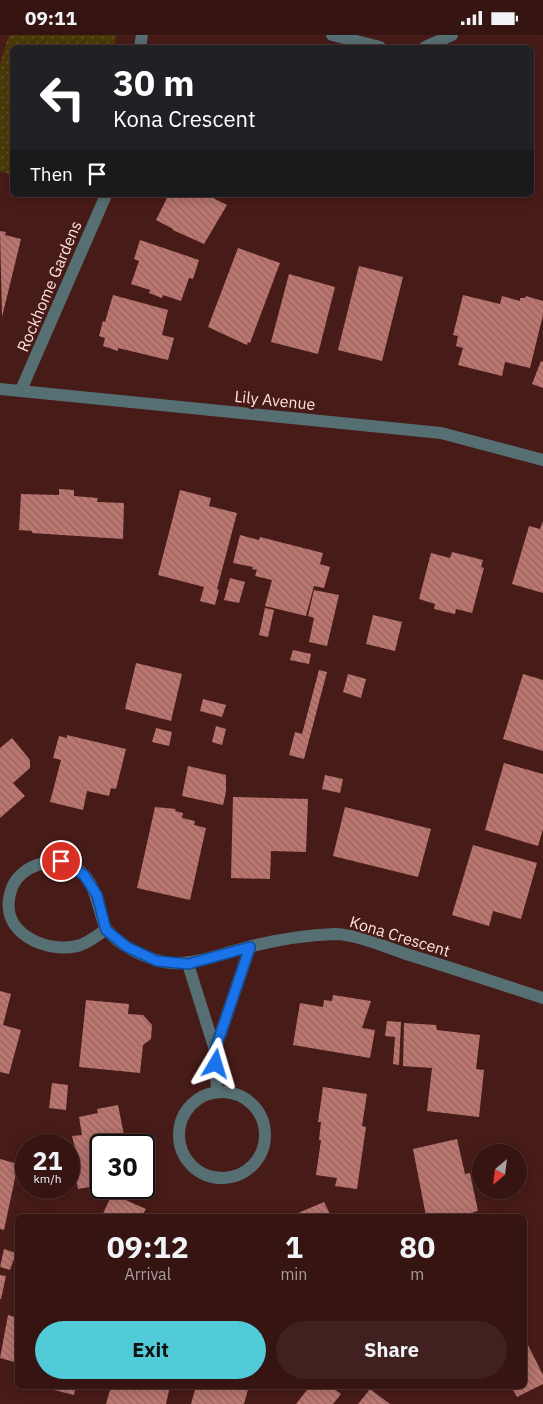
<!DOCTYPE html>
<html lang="en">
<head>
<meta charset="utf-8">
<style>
  :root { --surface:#351412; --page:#402120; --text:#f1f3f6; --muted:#aa9e9f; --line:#4f3332; --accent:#52cbd9 }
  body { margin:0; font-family:"IBM Plex Sans",sans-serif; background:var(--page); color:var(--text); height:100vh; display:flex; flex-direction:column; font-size:19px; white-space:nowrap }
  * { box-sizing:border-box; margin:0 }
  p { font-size:16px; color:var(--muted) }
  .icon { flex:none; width:28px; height:28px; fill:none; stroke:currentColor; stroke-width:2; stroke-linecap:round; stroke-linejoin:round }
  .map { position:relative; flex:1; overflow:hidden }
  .sheet { position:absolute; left:15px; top:1179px; width:512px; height:175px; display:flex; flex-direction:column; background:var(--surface); border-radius:8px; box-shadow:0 2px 12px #0003,0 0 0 1px var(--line) }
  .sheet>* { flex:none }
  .banner { position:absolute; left:10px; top:10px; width:524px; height:152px; border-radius:8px; box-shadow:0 2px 12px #0003,0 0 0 1px var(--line); background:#202124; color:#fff; overflow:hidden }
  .needle { width:32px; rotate:208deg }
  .controls { position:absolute; left:472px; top:1109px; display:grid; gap:10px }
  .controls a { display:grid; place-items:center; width:55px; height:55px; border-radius:50%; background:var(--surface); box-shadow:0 2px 12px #0003,0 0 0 1px var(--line); font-size:25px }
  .speed { position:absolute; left:15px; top:1099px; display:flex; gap:10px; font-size:25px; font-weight:700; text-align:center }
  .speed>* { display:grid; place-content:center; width:65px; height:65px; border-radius:50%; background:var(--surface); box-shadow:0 2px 12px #0003,0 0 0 1px var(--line); line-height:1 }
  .speed small { font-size:12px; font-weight:400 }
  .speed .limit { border:2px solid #111; border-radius:8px; background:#fff; color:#111 }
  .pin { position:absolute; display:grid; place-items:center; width:42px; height:42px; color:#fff; margin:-21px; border:2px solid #fff; border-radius:50%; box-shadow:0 1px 5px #0007 }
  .me { position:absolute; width:55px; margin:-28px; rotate:7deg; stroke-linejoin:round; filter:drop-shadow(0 0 4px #0008) }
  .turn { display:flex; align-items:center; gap:18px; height:105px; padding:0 20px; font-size:22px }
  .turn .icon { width:65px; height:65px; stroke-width:2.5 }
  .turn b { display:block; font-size:35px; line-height:42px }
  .then { display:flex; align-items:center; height:48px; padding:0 20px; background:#0003; gap:10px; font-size:19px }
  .eta { display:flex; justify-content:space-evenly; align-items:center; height:85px; text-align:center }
  .eta b { font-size:30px; font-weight:800; line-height:35px }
  .primary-button { display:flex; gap:10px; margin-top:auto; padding:10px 20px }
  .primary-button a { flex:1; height:58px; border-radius:30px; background:var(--accent); color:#111; font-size:20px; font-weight:800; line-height:58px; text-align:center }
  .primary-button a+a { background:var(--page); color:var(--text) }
  .status { display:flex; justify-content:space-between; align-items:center; height:35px; padding:0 25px; background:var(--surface); direction:ltr }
  .status svg { height:14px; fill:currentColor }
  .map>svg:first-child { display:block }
</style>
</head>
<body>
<div class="status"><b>09:11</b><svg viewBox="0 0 49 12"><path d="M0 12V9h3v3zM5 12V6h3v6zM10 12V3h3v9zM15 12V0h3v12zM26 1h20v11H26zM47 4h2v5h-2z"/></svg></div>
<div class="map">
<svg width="543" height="1369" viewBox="0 0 543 1369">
  <defs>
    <pattern id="park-dots" width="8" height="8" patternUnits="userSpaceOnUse" patternTransform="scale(1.25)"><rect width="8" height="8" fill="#4c3908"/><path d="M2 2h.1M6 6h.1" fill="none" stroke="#67552b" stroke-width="1.8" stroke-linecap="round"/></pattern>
    <pattern id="building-back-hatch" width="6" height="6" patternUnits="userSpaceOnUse" patternTransform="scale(1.25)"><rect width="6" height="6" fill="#bb7670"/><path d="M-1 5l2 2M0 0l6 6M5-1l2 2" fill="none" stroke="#946460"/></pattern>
  </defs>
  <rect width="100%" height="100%" fill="#471b18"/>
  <!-- park -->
  <polygon fill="url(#park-dots)" points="9,0 116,0 115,12 12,12 12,140 0,136 0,29"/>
  <!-- building -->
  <g fill="url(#building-back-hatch)">
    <polygon points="164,160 207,160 227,170 204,209 173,195 173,194 156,185 167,163"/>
    <polygon points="0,196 6,197 5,200 21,204 2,282"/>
    <polygon points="140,205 199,225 193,244 189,243 181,266 163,260 162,263 149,258 150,255 131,249 139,226 134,224"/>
    <polygon points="238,213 280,228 250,308 248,307 247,310 208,292"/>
    <polygon points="359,231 403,242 382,326 338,315"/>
    <polygon points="289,239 335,252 318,319 271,307"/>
    <polygon points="113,260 168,275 162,300 174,303 168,325 118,313 118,316 103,311 105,303 99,301 103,286 105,287"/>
    <polygon points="463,260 500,269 502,261 520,266 520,263 525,263 526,261 543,266 543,280 530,333 505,327 502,341 458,330 463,313 456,311 458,301 453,300"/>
    <polygon points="541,326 543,327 543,353 532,349"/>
    <polygon points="59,454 74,455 74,461 98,463 97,467 124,468 123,504 32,498 32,496 19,495 21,459 59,460"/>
    <polygon points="180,455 211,463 209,471 237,478 217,554 219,555 215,570 200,566 204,552 158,540"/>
    <polygon points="543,486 543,558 512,549 529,491 540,494"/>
    <polygon points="240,500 259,505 260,502 323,518 320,529 330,532 324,553 314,551 306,581 265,571 272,545 255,541 257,535 252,534 253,532 233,528"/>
    <polygon points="452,517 483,525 481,532 484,533 472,578 456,574 455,579 434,574 435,569 419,564 431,518 450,523"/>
    <polygon points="230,543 245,547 239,568 224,565"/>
    <polygon points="314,555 339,560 327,611 309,607 314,583 308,581"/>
    <polygon points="265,573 274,575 268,602 259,600"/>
    <polygon points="373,580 402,587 395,616 366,609"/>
    <polygon points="293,615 311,619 309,629 290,625"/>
    <polygon points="136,628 182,639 171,686 125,674"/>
    <polygon points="319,635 327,637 304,724 289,720 295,697 302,699"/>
    <polygon points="348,639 366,644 361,663 343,657"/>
    <polygon points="523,639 543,645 543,716 503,704"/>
    <polygon points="203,664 226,670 222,682 200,676"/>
    <polygon points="216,691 226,694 222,710 212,707"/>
    <polygon points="156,693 172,697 169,711 152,707"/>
    <polygon points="67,700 126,714 116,754 111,753 109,761 87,756 83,775 50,767 61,725 53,723 59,701 67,703"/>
    <polygon points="12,703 30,725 30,733 13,748 25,761 0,783 0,713"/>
    <polygon points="504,728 543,739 543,794 538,811 485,795"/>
    <polygon points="188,731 226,740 226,757 223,770 182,761"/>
    <polygon points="325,740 343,744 340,758 322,754"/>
    <polygon points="233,762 308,764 306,817 271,816 270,844 231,843"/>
    <polygon points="155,772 176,774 175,776 183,778 182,783 195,786 194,790 206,793 190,865 137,853"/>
    <polygon points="345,772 431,794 418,842 333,821"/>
    <polygon points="473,810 537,828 521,884 493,876 489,891 452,880"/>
    <polygon points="0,956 11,959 3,990 21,995 9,1039 0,1037"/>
    <polygon points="333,960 371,966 362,993 375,995 370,1023 293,1010 300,968 323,972 324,965 332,966"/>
    <polygon points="86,965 129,969 128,979 143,980 152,990 151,1004 143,1010 140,1038 79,1032"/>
    <polygon points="387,986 401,987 399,1030 393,1029 395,1002 385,1001"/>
    <polygon points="404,988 436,990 437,995 480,1000 476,1034 484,1035 479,1082 427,1076 432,1033 403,1031"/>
    <polygon points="52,1048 68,1050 66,1075 49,1073"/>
    <polygon points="323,1052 367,1059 362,1091 366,1092 357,1154 335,1151 337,1143 316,1140 321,1105 319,1105 321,1087 318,1087"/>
    <polygon points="118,1070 126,1110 101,1110 101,1150 78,1154 70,1114 75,1113 72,1101 82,1100 79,1082 98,1078 97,1074"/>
    <polygon points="457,1104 465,1139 470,1138 478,1176 473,1177 474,1181 426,1181 413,1114"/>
    <polygon points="0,1124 18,1129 4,1195 0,1194"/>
    <polygon points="112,1159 146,1174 143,1179 147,1181 102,1181"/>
    <polygon points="324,1167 331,1181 291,1181"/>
    <polygon points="4,1214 16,1218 10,1235 0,1232"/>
    <polygon points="0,1240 6,1241 1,1264 0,1264"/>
    <polygon points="8,1280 18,1283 18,1328 0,1323"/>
    <polygon points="525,1298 528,1305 526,1306 543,1340 543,1349 517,1362 511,1351 525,1351"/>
    <polygon points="38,1351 76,1351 74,1360"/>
    <polygon points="170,1351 166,1369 106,1369 110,1355 96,1352"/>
    <polygon points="196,1351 249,1351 244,1369 191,1369"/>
    <polygon points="310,1351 330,1351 341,1359 333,1369 296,1369"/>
    <polygon points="370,1354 390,1369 358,1369"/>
  </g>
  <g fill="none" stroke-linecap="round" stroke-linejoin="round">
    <!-- minor -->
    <g stroke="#556f73" stroke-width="12">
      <polyline points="332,0 380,12"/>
      <polyline points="140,12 142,0"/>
      <polyline points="425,12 452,0"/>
      <polyline points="0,354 441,398 543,425"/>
      <polyline points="21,355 106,160"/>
      <path d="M106 895C97 900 87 909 77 911 45 918 0 898 10 859 17 826 64 817 85 841 99 857 100 888 108 896 120 910 139 920 156 925 186 935 219 919 248 912 276 905 305 900 334 899 355 899 386 912 406 919 452 933 497 948 543 963"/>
      <polyline points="188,929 215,1015 217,1056"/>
      <polyline points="215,1015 250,912"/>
      <circle cx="222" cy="1100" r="43"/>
    </g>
  </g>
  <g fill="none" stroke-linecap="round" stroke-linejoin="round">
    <defs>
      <polyline id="route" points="61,826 84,840 97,860 106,895 127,912 157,926 188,929 250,912 215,1015 216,1029"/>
    </defs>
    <!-- route casing -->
    <use href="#route" stroke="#114b97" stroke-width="12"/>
    <!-- route -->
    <use href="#route" stroke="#1a73e8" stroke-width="9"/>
  </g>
  <g text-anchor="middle" stroke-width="5" stroke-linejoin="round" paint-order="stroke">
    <!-- street labels -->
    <g font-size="16" fill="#ffe0dc" stroke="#471b18">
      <text transform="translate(49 251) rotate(-67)" y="6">Rockhome Gardens</text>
      <text transform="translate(275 365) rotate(6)" y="6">Lily Avenue</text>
      <text transform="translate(400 901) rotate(17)" y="6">Kona Crescent</text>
    </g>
  </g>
</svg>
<div class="controls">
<a><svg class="needle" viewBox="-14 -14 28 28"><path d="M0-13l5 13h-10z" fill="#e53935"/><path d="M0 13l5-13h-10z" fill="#aa9e9f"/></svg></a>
</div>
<div class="speed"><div>21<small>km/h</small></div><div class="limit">30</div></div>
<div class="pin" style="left:61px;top:826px;background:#d93025"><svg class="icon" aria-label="arrive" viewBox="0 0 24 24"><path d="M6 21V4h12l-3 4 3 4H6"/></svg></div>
<svg class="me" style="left:216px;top:1029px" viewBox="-20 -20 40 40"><path d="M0-17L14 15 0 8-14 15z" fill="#1a73e8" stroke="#fff" stroke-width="4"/></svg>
<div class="banner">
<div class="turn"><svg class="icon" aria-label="left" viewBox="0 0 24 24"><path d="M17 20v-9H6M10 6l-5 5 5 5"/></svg><div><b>30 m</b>Kona Crescent</div></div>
<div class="then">Then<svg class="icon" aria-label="arrive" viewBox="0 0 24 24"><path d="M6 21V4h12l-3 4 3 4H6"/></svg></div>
</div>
<section class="sheet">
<div class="eta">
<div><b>09:12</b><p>Arrival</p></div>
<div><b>1</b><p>min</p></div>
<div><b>80</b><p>m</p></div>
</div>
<div class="primary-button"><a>Exit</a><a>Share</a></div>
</section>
</div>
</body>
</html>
